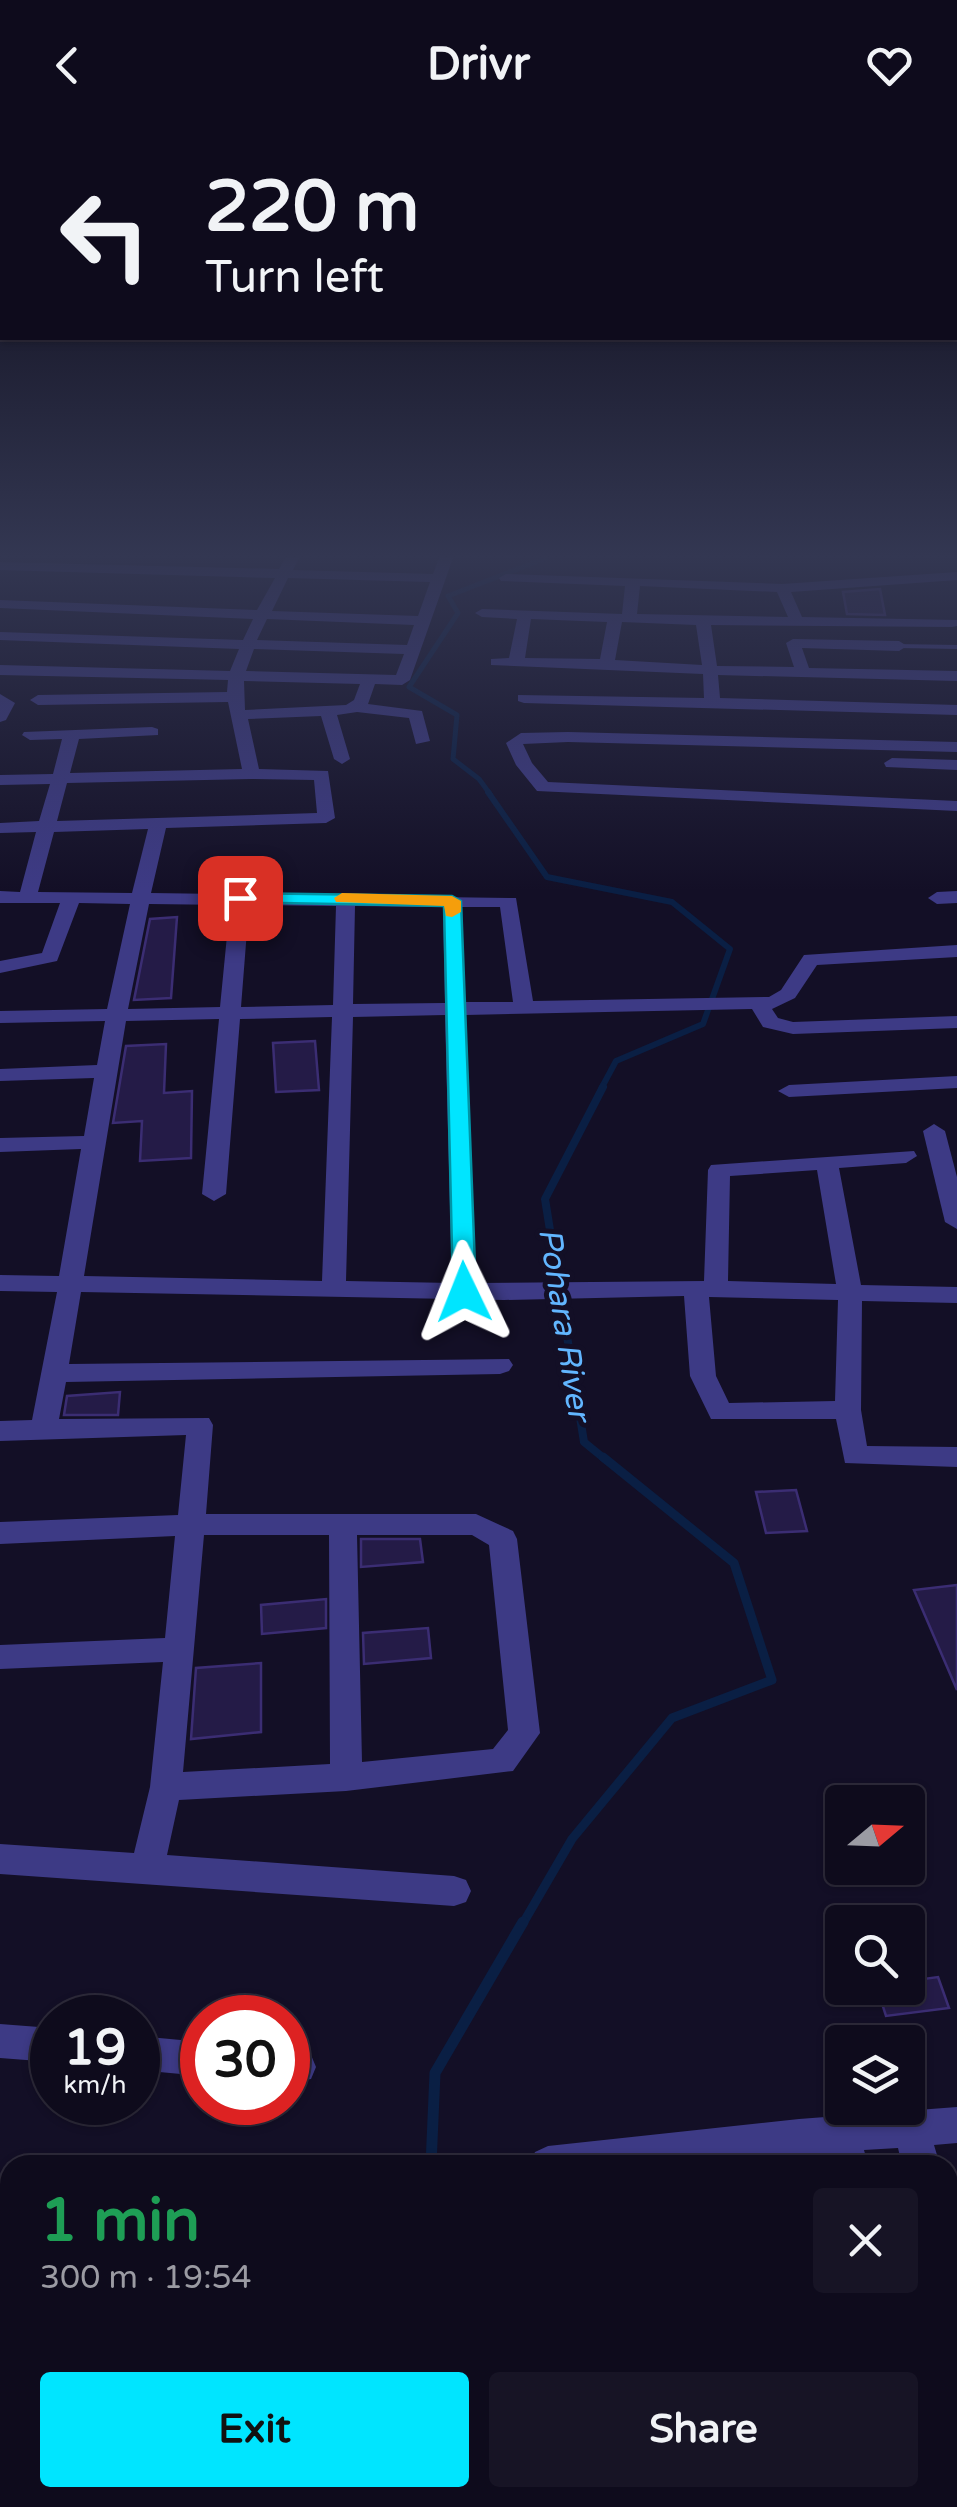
<!DOCTYPE html>
<html lang="en">
<head>
<meta charset="utf-8">
<style>
  :root { --surface:#0e0b1c; --page:#171425; --text:#f1f3f6; --muted:#9b9ba3; --line:#2e2b3b; --accent:#00e5ff }
  body { margin:0; font-family:"Varela Round",sans-serif; background:var(--page); color:var(--text); height:100vh; display:flex; flex-direction:column; font-size:38px; white-space:nowrap }
  * { box-sizing:border-box; margin:0 }
  p { font-size:32px; color:var(--muted) }
  .icon { flex:none; width:55px; height:55px; fill:none; stroke:currentColor; stroke-width:2; stroke-linecap:round; stroke-linejoin:round }
  .map { position:relative; flex:1; overflow:hidden }
  .side { position:absolute; left:0px; top:2025px; width:958px; height:352px; display:flex; flex-direction:column; background:var(--surface); border-radius:30px 30px 0 0; box-shadow:0 2px 8px #0004,0 0 0 2px var(--line) }
  .side>* { flex:none }
  .hud { position:absolute; left:0px; top:0px; width:958px; height:210px; box-shadow:0 2px 8px #0004,0 0 0 2px var(--line); background:#0e0b1c; color:var(--text); overflow:hidden }
  .needle { width:65px; rotate:71deg }
  .tools { position:absolute; left:825px; top:1655px; display:grid; gap:20px }
  .tools a { display:grid; place-items:center; width:100px; height:100px; border-radius:10px; background:var(--surface); box-shadow:0 2px 8px #0004,0 0 0 2px var(--line); font-size:50px }
  .speed { position:absolute; left:30px; top:1865px; display:flex; gap:20px; font-size:50px; font-weight:700; text-align:center }
  .speed>* { display:grid; place-content:center; width:130px; height:130px; border-radius:50%; background:var(--surface); box-shadow:0 2px 8px #0004,0 0 0 2px var(--line); line-height:1 }
  .speed small { font-size:25px; font-weight:400 }
  .speed .limit { border:15px solid #d22; background:#fff; color:#111 }
  .pin { position:absolute; display:grid; place-items:center; width:85px; height:85px; color:#fff; margin:-42px; border-radius:20px; box-shadow:0 5px 15px #0006 }
  .me { position:absolute; width:110px; margin:-55px; rotate:358deg; stroke-linejoin:round; filter:drop-shadow(0 0 8px #0008) }
  .turn { display:flex; align-items:center; gap:35px; height:210px; padding:0 40px; font-size:45px }
  .turn .icon { width:130px; height:130px; stroke-width:2.5 }
  .turn b { display:block; font-size:70px; line-height:85px }
  .round { display:grid; place-items:center; flex:none; width:105px; height:105px; border-radius:10px; background:var(--page) }
  .headline { display:flex; align-items:center; justify-content:space-between; height:170px; padding:0 40px }
  h1 { font-size:60px; font-weight:800; line-height:75px; color:#1e9e55 }
  .button { display:flex; gap:20px; margin-top:auto; padding:20px 40px }
  .button a { flex:1; height:115px; border-radius:10px; background:var(--accent); color:#111; font-size:40px; font-weight:800; line-height:115px; text-align:center }
  .button a+a { background:var(--page); color:var(--text) }
  header { display:flex; justify-content:space-between; align-items:center; height:130px; padding:0 40px; background:var(--surface); font-size:45px; font-weight:800 }
  .map>svg:first-child { display:block }
</style>
</head>
<body>
<header><svg class="icon" aria-label="back" viewBox="0 0 24 24"><path d="M15 5l-7 7 7 7"/></svg>Drivr<svg class="icon" aria-label="heart" viewBox="0 0 24 24"><path d="M12 20l-8-8c-3-5 5-10 8-4 3-6 11-1 8 4z"/></svg></header>
<div class="map">
<svg width="957" height="2377" viewBox="0 0 957 2377">
  <rect width="100%" height="100%" fill="#130f26"/>
  <g fill="none" stroke-linecap="round" stroke-linejoin="round">
    <!-- stream-far4 -->
    <polyline stroke="#0a1f44" stroke-width="5" points="490,664 479,649 453,629 457,585 409,557 458,483 448,466 546,428"/>
    <!-- stream-far3 -->
    <polyline stroke="#0a1f44" stroke-width="6" points="488,662 547,747 672,772 730,819 703,894 616,931 601,959"/>
    <!-- stream-far2 -->
    <polyline stroke="#0a1f44" stroke-width="8" points="603,957 545,1069 584,1312 606,1330"/>
    <!-- stream-far1 -->
    <polyline stroke="#0a1f44" stroke-width="9" points="522,1795 572,1709 672,1588 772,1550 734,1433 603,1327"/>
    <!-- stream -->
    <g stroke="#0a1f44" stroke-width="11">
      <polyline points="431,2035 435,1943 523,1792"/>
      <polyline points="394,2377 403,2368"/>
    </g>
  </g>
  <!-- building -->
  <g fill="#241b47" stroke="#3b2d73" stroke-width="2.5">
    <polygon points="880,459 885,485 847,484 843,462"/>
    <polygon points="177,787 171,868 134,870 150,789"/>
    <polygon points="315,911 319,960 276,962 273,913"/>
    <polygon points="166,914 164,963 192,961 191,1028 140,1031 142,991 113,993 126,916"/>
    <polygon points="120,1262 118,1285 64,1285 67,1266"/>
    <polygon points="796,1360 807,1401 766,1403 756,1362"/>
    <polygon points="361,1409 420,1409 423,1432 361,1437"/>
    <polygon points="957,1455 957,1560 914,1460"/>
    <polygon points="326,1469 326,1498 262,1504 261,1475"/>
    <polygon points="428,1498 431,1528 364,1534 363,1503"/>
    <polygon points="261,1533 261,1602 191,1609 196,1538"/>
    <polygon points="938,1847 949,1878 886,1886 877,1858 908,1858 908,1851"/>
  </g>
  <g fill="none" stroke-linecap="round" stroke-linejoin="round">
    <!-- lane -->
    <polygon fill="#3d3a85" fill-rule="evenodd" points="896,514 957,515 957,519 899,518 896,518"/>
    <!-- street -->
    <g fill="#3d3a85" fill-rule="evenodd">
      <path d="M285 428H299L293 440 433 444 439 428H453L410 550 402 555 375 554 368 574 422 581 430 611 416 614 409 588 357 582 337 585 350 629 342 634 334 629 321 586 248 589 259 639 328 641 335 688 326 693 166 698 151 763 516 768 533 871 769 867 781 860 804 825 957 815V827L817 835 795 868 772 879 778 888 793 892 957 886V898L793 904 763 897 752 879 466 885 476 1153 704 1151 708 1040 711 1035 914 1021 917 1026 906 1033 839 1038 861 1155 957 1157V1173L862 1171 861 1280 867 1316 957 1317V1337L845 1333 836 1289H711L690 1246 684 1166 504 1170 81 1162 69 1234 509 1229 513 1235 509 1241 500 1244 66 1252 59 1289 209 1288 213 1295 206 1384H476L513 1401 517 1409 540 1603 513 1641 346 1661 179 1670 167 1725 454 1746 466 1750 471 1761 466 1772 454 1776 0 1744V1714L134 1723 150 1657 163 1532 0 1539V1515L165 1508 175 1406 0 1414V1392L178 1385 186 1305 0 1311V1291L32 1290 57 1162 0 1161V1145L59 1146 81 1019 0 1022V1008L84 1006 94 948 0 951V939L97 935 105 891 0 893V881L107 879 130 774 79 773 57 831 0 843V831L42 823 60 773H0V761L20 762 36 702 0 703V693L39 691 50 654 0 655V645L53 644 62 609 30 610 22 605 24 602 152 597 158 599V605L79 609 70 643 242 639 228 572 38 575 30 570 38 565 227 562 228 550 0 545V535L230 541 239 519 0 510V502L243 510 253 489 0 478V470L257 480 275 448 0 440V432L279 439ZM288 448 430 452 418 486 272 481ZM267 489 414 495 407 515 257 510ZM254 519 404 524 396 545 246 541ZM244 551 360 554 354 570 346 575 245 580ZM251 649 314 650 317 683 57 691 67 653ZM148 699 132 763 38 762 54 702ZM149 774 230 775 220 877 128 879ZM249 775 336 776 333 875 241 877ZM355 776 443 777 445 873 353 874ZM462 777H500L513 872H465ZM445 885 452 1153 346 1151 353 887ZM332 887 322 1151 84 1146 126 891 219 889 202 1064 214 1071 226 1064 240 889ZM817 1040 836 1154 728 1151 730 1046ZM709 1167 838 1170 835 1271 729 1273 716 1246ZM204 1405H329L330 1634 183 1642ZM357 1405H472L489 1415 508 1600 493 1619 362 1632Z"/>
      <path d="M957 442V450L791 462 802 487 957 490V496L952 497 711 495 717 536 794 537 786 513 793 509 899 511 907 516 899 521 802 518 809 538 957 541V551L718 545 720 568 957 575V585L524 573 518 571V565L704 568 703 544 491 535V529L509 528 517 489 482 487 475 483 482 479 622 484 625 456 501 451 499 448 506 444 782 454ZM640 456 777 462 788 487 637 484ZM531 489 607 492 600 529 525 528ZM622 492 696 495 702 535 615 530Z"/>
      <polygon points="0,564 15,573 6,590 0,592"/>
      <polygon points="568,602 957,612 957,622 568,612 523,614 532,633 548,652 957,671 957,681 537,661 516,635 506,613 521,603"/>
      <polygon points="892,628 957,630 957,640 886,637 884,633"/>
      <polygon points="957,761 957,773 937,774 928,768 937,762"/>
      <polygon points="957,946 957,958 789,967 778,961 789,955"/>
      <polygon points="934,994 945,1001 957,1047 957,1099 945,1092 923,1001"/>
      <polygon points="0,1894 52,1898 52,1932 0,1928"/>
      <polygon points="138,1906 202,1912 202,1946 138,1940"/>
      <polygon points="288,1919 311,1925 316,1937 311,1949 288,1953"/>
      <polygon points="957,1977 957,2013 934,2015 940,2035 902,2035 898,2018 864,2020 868,2035 830,2035 827,2023 821,2024 824,2035 786,2035 785,2027 715,2035 529,2035 535,2022 548,2016 799,1989"/>
      <polygon points="948,2105 957,2108 957,2177 948,2173"/>
      <polygon points="0,2121 10,2123 10,2163 0,2161"/>
      <polygon points="948,2352 957,2377 916,2377 914,2368 948,2368"/>
      <polygon points="555,2368 597,2368 598,2377 556,2377"/>
      <polygon points="667,2368 709,2368 711,2377 669,2377"/>
      <polygon points="858,2368 900,2368 902,2377 860,2377"/>
    </g>
  </g>
  <!-- sky -->
  <linearGradient id="sky" x2="0" y2="1"><stop stop-color="#0a0815"/><stop offset="0.56" stop-color="#333752"/><stop offset="1" stop-color="#333752" stop-opacity="0"/></linearGradient>
  <rect width="957" height="761" fill="url(#sky)"/>
  <!-- route -->
  <polygon fill="#00e5ff" stroke="#0095a6" stroke-width="2.5" points="240,763 452,766 461,771 476,1162 472,1167 457,1167 453,1162 444,776 234,772 231,768"/>
  <!-- slow -->
  <polygon fill="#f59e0b" points="342,763 452,766 461,771 461,782 452,787 446,786 444,776 336,772 334,768"/>
  <g text-anchor="middle" stroke-width="10" stroke-linejoin="round" paint-order="stroke">
    <!-- water labels -->
    <g font-size="32" font-style="italic" fill="#62b6ff" stroke="#130f26">
      <text transform="translate(565 1194) rotate(81)" y="11">Pohara River</text>
    </g>
  </g>
</svg>
<div class="tools">
<a><svg class="needle" viewBox="-14 -14 28 28"><path d="M0-13l5 13h-10z" fill="#e53935"/><path d="M0 13l5-13h-10z" fill="#9b9ba3"/></svg></a>
<a><svg class="icon" aria-label="search" viewBox="0 0 24 24"><circle cx="10" cy="10" r="6"/><path d="M15 15l6 6"/></svg></a>
<a><svg class="icon" aria-label="layers" viewBox="0 0 24 24"><path d="M12 4l9 5-9 5-9-5zM3 14l9 5 9-5"/></svg></a>
</div>
<div class="speed"><div>19<small>km/h</small></div><div class="limit">30</div></div>
<div class="pin" style="left:240px;top:768px;background:#d93025"><svg class="icon" aria-label="arrive" viewBox="0 0 24 24"><path d="M6 21V4h12l-3 4 3 4H6"/></svg></div>
<svg class="me" style="left:464px;top:1162px" viewBox="-20 -20 40 40"><path d="M0-17L14 15 0 8-14 15z" fill="#00e5ff" stroke="#fff" stroke-width="4"/></svg>
<div class="hud">
<div class="turn"><svg class="icon" aria-label="left" viewBox="0 0 24 24"><path d="M17 20v-9H6M10 6l-5 5 5 5"/></svg><div><b>220 m</b>Turn left</div></div>
</div>
<section class="side">
<div class="headline"><div><h1>1 min</h1><p>300 m · 19:54</p></div><a class="round"><svg class="icon" aria-label="close" viewBox="0 0 24 24"><path d="M6 6l12 12M18 6L6 18"/></svg></a></div>
<div class="button"><a>Exit</a><a>Share</a></div>
</section>
</div>
</body>
</html>
